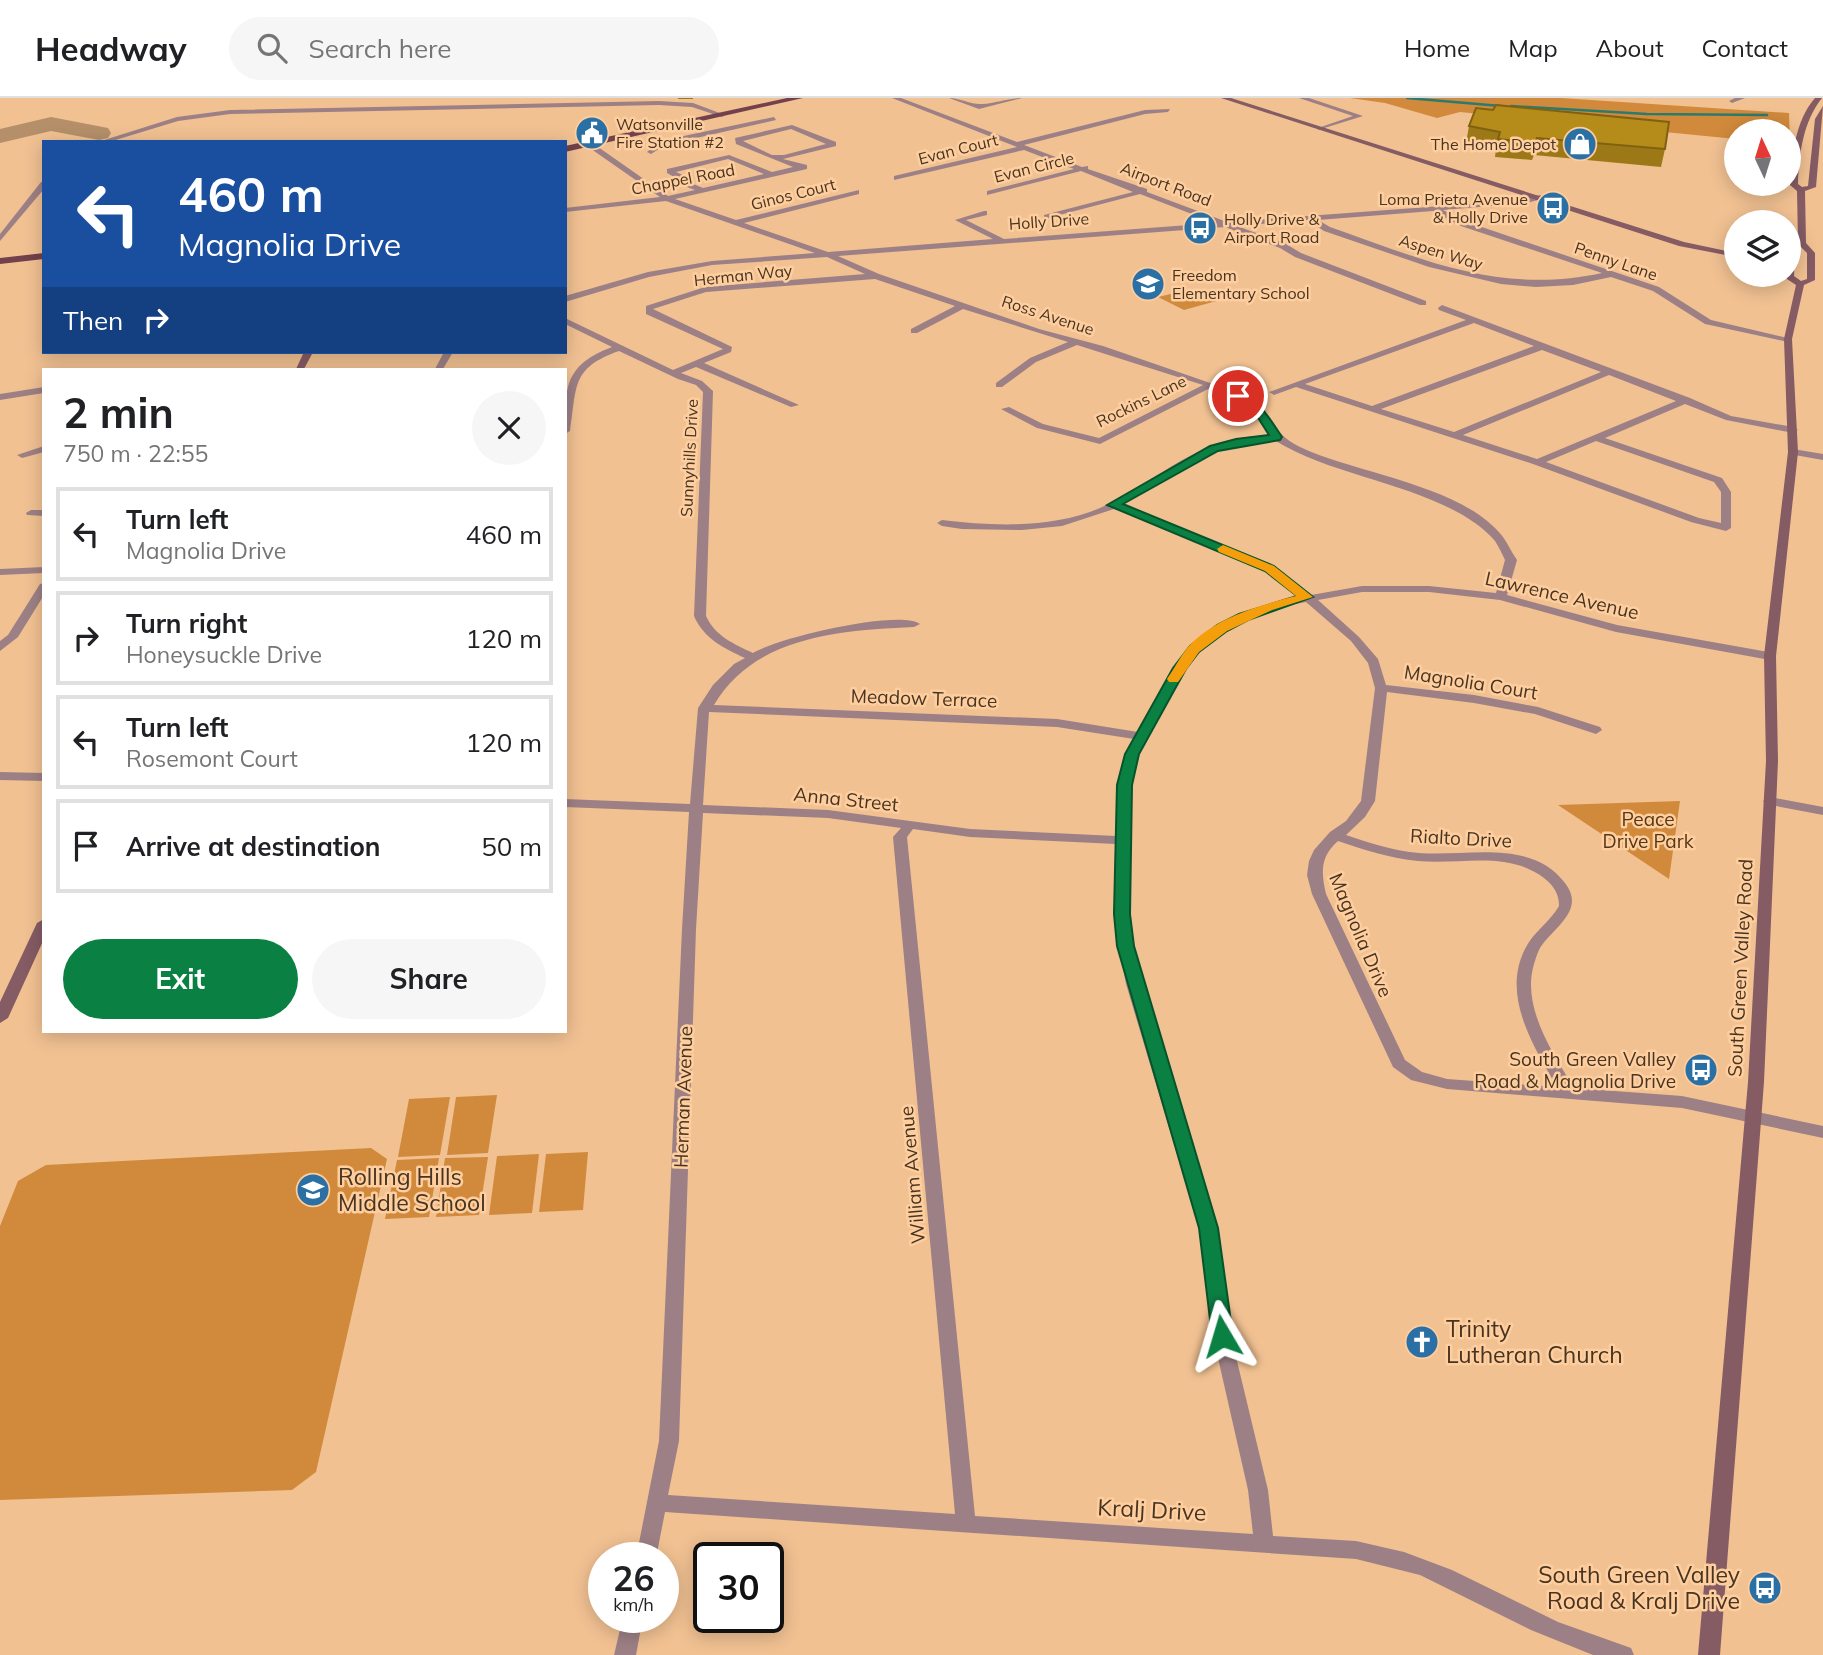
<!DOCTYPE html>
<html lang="en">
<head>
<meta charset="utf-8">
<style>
  :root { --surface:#fff; --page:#f6f6f6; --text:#202124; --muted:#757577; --line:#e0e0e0; --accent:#0b8043 }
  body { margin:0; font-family:Mulish,sans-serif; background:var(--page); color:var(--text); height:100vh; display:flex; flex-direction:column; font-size:26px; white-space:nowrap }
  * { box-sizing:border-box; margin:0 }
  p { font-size:23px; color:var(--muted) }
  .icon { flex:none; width:38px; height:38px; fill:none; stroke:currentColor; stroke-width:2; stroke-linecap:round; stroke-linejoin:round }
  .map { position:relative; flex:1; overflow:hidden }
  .sheet { position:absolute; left:42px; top:270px; width:525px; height:665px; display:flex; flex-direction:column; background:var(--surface); border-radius:0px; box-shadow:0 4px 18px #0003 }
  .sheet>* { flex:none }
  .hud { position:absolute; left:42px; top:42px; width:525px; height:214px; border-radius:0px; box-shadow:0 4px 18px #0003; background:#1a4fa0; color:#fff; overflow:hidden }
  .needle { width:46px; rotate:356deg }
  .fabs { position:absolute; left:1724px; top:21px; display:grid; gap:14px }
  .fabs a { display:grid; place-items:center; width:77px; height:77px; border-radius:50%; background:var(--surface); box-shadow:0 4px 18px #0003; font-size:35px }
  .speed { position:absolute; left:588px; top:1444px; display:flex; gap:14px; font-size:35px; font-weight:700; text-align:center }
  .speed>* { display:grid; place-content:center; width:91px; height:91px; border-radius:50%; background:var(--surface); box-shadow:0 4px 18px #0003; line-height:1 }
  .speed small { font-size:18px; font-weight:400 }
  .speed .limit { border:4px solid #111; border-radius:10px; background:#fff; color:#111 }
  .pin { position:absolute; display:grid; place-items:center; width:60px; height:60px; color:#fff; margin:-30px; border:4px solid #fff; border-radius:50%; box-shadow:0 2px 7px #0007 }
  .me { position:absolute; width:77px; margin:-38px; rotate:353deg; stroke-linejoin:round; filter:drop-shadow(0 0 5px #0008) }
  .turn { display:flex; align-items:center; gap:24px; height:147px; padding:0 21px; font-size:32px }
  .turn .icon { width:91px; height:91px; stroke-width:2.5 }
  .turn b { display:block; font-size:49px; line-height:60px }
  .then { display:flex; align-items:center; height:66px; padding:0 21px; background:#0003; gap:14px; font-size:26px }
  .round { display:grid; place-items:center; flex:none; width:74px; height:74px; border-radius:37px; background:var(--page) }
  .summary { display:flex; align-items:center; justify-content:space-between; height:119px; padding:0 21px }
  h1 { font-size:42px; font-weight:700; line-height:52px }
  .button { display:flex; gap:14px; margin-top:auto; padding:14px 21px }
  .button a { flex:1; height:80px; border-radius:42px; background:var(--accent); color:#fff; font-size:28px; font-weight:700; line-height:80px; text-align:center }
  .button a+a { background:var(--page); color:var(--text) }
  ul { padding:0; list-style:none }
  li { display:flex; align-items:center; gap:21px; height:94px; margin:0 14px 10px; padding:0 7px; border:4px solid var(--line); border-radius:0px }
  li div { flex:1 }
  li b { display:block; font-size:26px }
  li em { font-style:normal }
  header { display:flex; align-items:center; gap:42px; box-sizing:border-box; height:98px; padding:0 35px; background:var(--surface); border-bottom:2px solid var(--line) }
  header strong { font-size:33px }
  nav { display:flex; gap:38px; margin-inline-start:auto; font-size:24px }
  .search { width:490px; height:63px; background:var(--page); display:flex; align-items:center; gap:18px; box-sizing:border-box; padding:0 24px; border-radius:38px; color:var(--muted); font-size:26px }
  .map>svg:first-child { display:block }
</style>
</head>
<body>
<header>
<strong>Headway</strong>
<div class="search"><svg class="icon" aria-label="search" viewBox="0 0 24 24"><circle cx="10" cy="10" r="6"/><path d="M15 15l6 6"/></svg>Search here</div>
<nav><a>Home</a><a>Map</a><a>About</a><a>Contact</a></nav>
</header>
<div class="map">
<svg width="1823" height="1557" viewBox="0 0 1823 1557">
  <rect width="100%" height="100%" fill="#f1c192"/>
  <!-- green -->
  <g fill="#d18a3b">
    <polygon points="1350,0 1561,0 1789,15 1790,46 1788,33 1736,33 1736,41 1460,14 1437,20 1385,5"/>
    <polygon points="1209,192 1227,200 1184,212 1158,199 1175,195 1183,199"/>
    <polygon points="1680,703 1669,781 1558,707"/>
    <polygon points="497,997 488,1055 447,1057 456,999"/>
    <polygon points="450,999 440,1057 398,1059 409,1001"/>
    <polygon points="371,1050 387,1061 316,1374 292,1392 0,1402 0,1128 18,1083 46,1067"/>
    <polygon points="588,1054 583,1112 539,1114 546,1056"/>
    <polygon points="539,1056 532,1115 489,1117 497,1058"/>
    <polygon points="488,1059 479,1117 436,1119 445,1060"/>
    <polygon points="439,1060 429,1119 385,1121 397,1062"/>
  </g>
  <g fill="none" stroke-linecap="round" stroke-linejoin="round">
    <!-- stream -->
    <g stroke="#2a7b6e" stroke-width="2.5">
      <polyline points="1407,0 1501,8"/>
      <polyline points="1511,8 1647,16 1767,17"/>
    </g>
    <!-- taxiway -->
    <polygon fill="#b48f6a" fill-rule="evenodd" points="51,19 108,30 111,35 108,40 99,42 51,33 0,45 0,31"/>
    <!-- street -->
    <g fill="#9d8085" fill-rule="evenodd">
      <path d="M892 0H901L1017 44 1145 12 1170 11 1168 14 1145 16 1024 47 1082 69 1088 68V71L1147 91V94L1227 124 1482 105 1541 97V101L1527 105 1443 112 1467 124 1659 189 1711 222 1792 241 1788 244 1705 226 1653 193 1611 179 1573 187 1536 189 1501 186 1429 169 1324 133 1308 122 1237 128 1286 146 1301 155 1426 203V207H1420L1295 159 1280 150 1225 129 838 158 879 176 1039 231 1103 248 1216 287 1100 346 1037 330 1001 311 1009 309 1043 326 1099 340 1203 287 1077 247 1036 264 1002 289H996V285L1030 260 1068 244 963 211 917 235H911V231L955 208 875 181 706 194 653 211 732 249 731 254 704 265 799 307 791 309 696 269 681 275 702 283 713 293 706 518C715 538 734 546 753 555 777 540 899 511 920 526L914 529C842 532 754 538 714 607L1057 621 1138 634C1154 606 1168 575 1189 550 1210 524 1267 504 1300 498L1266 472 1114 411 1062 428 1022 432 962 431 942 428 937 425 942 422C994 428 1050 431 1100 410 1140 392 1175 361 1217 346 1234 340 1252 338 1269 337L1251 310 1223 296 1221 294 1226 291C1236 294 1252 300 1259 308 1274 325 1277 338 1300 349 1357 376 1463 387 1503 439 1508 446 1512 455 1517 462L1507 497 1617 527 1774 555 1776 558 1770 562 1616 534 1500 502 1429 494H1362L1318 502 1359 539 1378 561 1386 587 1474 597 1538 609 1600 629 1602 632 1596 636 1535 616 1474 605 1387 594 1375 703 1365 719 1346 737C1370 745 1394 753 1419 755 1467 759 1531 740 1565 785 1585 811 1557 827 1542 847 1538 852 1536 860 1534 866 1521 909 1553 955 1574 990L1682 998 1823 1028V1040L1682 1010 1447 991 1411 982 1393 969 1312 796 1307 777 1309 763 1314 752 1330 734 1346 723 1361 703 1375 590 1368 565 1351 543 1306 504 1285 508 1236 526 1198 553 1177 586 1138 656 1133 675 1130 709V832L1142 886 1217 1130 1231 1238 1268 1392 1273 1438 1356 1443 1404 1454 1452 1472 1558 1524 1631 1550 1634 1557H1593L1531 1532 1420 1477 1356 1461 665 1414 656 1460H636L659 1343 682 831 689 714 565 709V701L690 706 698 610 713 587 734 566 745 560C724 550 704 541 694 518L703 294 696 287 678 281 619 253C571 270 577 288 570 333L565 336C565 290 564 267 612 249L565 226V220L673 272 723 251 646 216V208L705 189 865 176 827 159 712 167 649 179 565 204V198L648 174 712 163 815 155 666 103 565 114V110L660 99 584 46 591 44 668 98 695 92 679 86 678 81 667 75V71L729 57 772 74 793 69 736 46 735 40 792 27 836 44V48L783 61 807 67V71L675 101 736 122 859 92V96L744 125 828 154 993 141 955 122 984 113H987V117L966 122 1004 141 1215 125 1140 96 1044 121V117L1133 94 1081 73 987 97V93L1074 71 1024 52 894 82V78L1017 49ZM791 31 826 46 784 57H772L743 43ZM728 61 764 76 703 90 686 83 685 78 676 74ZM1433 113 1461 128 1602 175C1501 197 1424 162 1330 129L1318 122ZM1274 342C1332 377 1402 383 1461 416 1473 423 1486 432 1495 443 1499 449 1502 456 1505 462L1496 495 1429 488H1362L1311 497 1274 468 1122 407C1157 388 1191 359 1230 348 1244 344 1260 344 1274 342ZM709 614 1057 629 1134 641C1117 671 1116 703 1116 738L970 731 828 712 703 707ZM703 715 828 720 901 730 893 739 955 1416 668 1397 679 1343 696 831ZM913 731 970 739 1116 746V832L1126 886 1199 1130 1213 1238 1248 1392 1253 1436 975 1418 907 739ZM1338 743C1364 752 1390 760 1418 763 1461 767 1507 752 1544 780 1554 788 1559 796 1559 808 1550 824 1533 834 1525 851 1501 898 1534 949 1557 989L1447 981 1422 974 1405 962 1326 796C1321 774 1320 759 1338 743Z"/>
      <path d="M949 0C960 0 972 7 982 6 996 5 1008 0 1022 0L979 11Z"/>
      <polygon points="1299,0 1309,0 1363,18 1318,32 1318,30 1353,18"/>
      <polygon points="1735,0 1745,0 1732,5 1729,3"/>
      <polygon points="659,3 693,5 725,17 722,19 692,9 659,7 230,16 178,23 109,44 98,44 177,19 230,12"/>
      <polygon points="774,19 776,22 665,47 651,56 647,54 660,43"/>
      <polygon points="41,84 44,84 44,91 0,143 0,136"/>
      <path d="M1442 207 1690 300 1731 318 1793 329 1798 332 1793 335 1726 322 1685 306 1605 340 1722 380 1731 394V430L1726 433 1691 424 1533 366 1296 289 1274 297 1269 294 1466 222 1439 212 1438 210ZM1474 225 1534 248 1372 308 1305 286ZM1542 252 1601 274 1454 334 1381 311ZM1609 277 1676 303 1537 361 1463 337ZM1596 343 1714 384 1721 394V425L1699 420 1546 364Z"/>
      <polygon points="444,254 453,254 443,271 435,271"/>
      <polygon points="44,289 44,295 0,302 0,296"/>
      <polygon points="44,348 44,354 22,360 17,357"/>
      <polygon points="1793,351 1823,356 1823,362 1789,356 1789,352"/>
      <polygon points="31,412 44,412 44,418 27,417 26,415"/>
      <polygon points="44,469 44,475 0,477 0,471"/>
      <polygon points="44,485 44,497 18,539 0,553 0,543 8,537 40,486"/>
      <polygon points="0,674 44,675 44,683 0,682"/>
      <polygon points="1770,699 1823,709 1823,717 1765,706 1763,703"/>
      <polygon points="623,1519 643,1519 636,1557 614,1557"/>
    </g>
    <!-- secondary -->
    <g fill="#855b64" fill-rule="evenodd">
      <polygon points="1221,0 1231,0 1684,144 1736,155 1736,159 1679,148"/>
      <path d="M1815 0H1822C1803 24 1799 56 1798 86L1802 89 1808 88 1815 21 1823 8 1816 89 1805 93 1806 145 1815 155V182L1804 187 1792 241 1798 354 1776 558 1778 663 1764 984 1720 1557H1698L1748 984 1766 663 1764 558 1788 354 1784 241 1796 187 1787 181 1786 177H1788V151L1798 144 1797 93 1790 87C1792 57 1795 23 1815 0ZM1801 149 1807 155V181L1801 183 1794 178 1795 154Z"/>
      <polygon points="304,254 313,254 304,271 296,271"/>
      <polygon points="44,821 44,841 8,920 0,925 0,904 37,825"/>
    </g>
    <!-- primary -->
    <g fill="#72414c" fill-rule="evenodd">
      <polygon points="787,0 803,0 565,54 565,48"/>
      <polygon points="44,155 44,161 0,166 0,160"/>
    </g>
  </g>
  <!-- wall -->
  <g fill="#9c7816">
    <rect x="678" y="0" width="15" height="1"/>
    <polygon points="1469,28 1665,51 1661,69 1534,57 1532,62 1495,59 1496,51 1466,45"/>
  </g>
  <!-- building -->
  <polygon fill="#b58b1a" stroke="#7f6112" stroke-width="2" points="1496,7 1669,24 1665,51 1537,40 1535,45 1498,41 1500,34 1469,28 1476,10 1493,12"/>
  <!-- route -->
  <path fill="#0b8043" stroke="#07532c" stroke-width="2" d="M1234 296C1256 295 1271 323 1282 339L1280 342 1218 353 1123 406 1274 468 1313 499 1248 522 1227 533 1199 554 1186 571 1139 656 1132 687 1130 816 1134 848 1218 1130 1233 1238 1230 1244 1222 1246 1215 1244 1212 1238 1199 1130 1117 848 1114 816 1117 687 1125 656 1173 570 1190 548 1217 527 1239 516 1297 498 1265 473 1107 407 1210 348 1236 341 1269 337 1255 315 1234 301Z"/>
  <!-- slow -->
  <path fill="#f59e0b" d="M1223 447 1274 468 1313 499 1272 512 1227 533 1199 554 1178 584H1169L1167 581C1174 571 1180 559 1188 549 1214 520 1260 507 1296 498L1265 473 1219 454 1217 451Z"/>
  <!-- icons -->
  <defs>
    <symbol id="civic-disc" viewBox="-11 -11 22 22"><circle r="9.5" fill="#2b70a5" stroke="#fece9f"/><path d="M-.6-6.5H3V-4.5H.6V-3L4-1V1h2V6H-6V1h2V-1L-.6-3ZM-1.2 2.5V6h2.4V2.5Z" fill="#fff"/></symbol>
    <symbol id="shop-disc" viewBox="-11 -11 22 22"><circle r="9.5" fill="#2b70a5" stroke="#fece9f"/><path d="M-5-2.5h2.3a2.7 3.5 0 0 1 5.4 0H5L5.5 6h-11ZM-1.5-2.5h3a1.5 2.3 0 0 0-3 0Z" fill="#fff"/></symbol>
    <symbol id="bus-disc" viewBox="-11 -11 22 22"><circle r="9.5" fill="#2b70a5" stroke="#fece9f"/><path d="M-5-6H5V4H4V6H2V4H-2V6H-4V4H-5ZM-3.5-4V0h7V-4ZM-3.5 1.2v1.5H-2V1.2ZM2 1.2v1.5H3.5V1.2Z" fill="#fff"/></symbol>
    <symbol id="school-disc" viewBox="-11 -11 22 22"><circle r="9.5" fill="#2b70a5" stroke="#fece9f"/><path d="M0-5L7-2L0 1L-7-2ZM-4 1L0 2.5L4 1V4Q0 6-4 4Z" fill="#fff"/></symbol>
    <symbol id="church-disc" viewBox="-11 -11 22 22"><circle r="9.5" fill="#2b70a5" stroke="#fece9f"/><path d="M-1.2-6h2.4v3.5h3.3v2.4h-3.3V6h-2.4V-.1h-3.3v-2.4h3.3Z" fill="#fff"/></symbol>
  </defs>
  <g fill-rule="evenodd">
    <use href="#civic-disc" x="573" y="16" width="38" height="38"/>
    <use href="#shop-disc" x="1561" y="27" width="38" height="38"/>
    <use href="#bus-disc" x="1534" y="91" width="38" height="38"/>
    <use href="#bus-disc" x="1181" y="111" width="38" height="38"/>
    <use href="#school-disc" x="1129" y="167" width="38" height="38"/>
    <use href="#bus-disc" x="1682" y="953" width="38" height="38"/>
    <use href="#school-disc" x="294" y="1073" width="38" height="38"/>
    <use href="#church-disc" x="1403" y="1225" width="38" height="38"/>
    <use href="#bus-disc" x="1746" y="1471" width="38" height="38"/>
  </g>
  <g text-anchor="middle" stroke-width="5" stroke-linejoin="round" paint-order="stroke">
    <!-- far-poi labels -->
    <g font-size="16" fill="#473421" stroke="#fece9f" text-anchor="start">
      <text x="616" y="32">Watsonville<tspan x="616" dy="18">Fire Station #2</tspan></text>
      <text x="1556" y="52" text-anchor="end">The Home Depot</text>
      <text x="1528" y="107" text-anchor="end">Loma Prieta Avenue<tspan x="1528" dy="18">&amp; Holly Drive</tspan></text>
      <text x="1224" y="127">Holly Drive &amp;<tspan x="1224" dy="18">Airport Road</tspan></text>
      <text x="1172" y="183">Freedom<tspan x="1172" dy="18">Elementary School</tspan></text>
    </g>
    <!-- far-street labels -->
    <g font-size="16" fill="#473421" stroke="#fece9f">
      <text transform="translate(958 51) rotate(-14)" y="6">Evan Court</text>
      <text transform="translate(1034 69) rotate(-14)" y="6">Evan Circle</text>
      <text transform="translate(683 81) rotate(-11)" y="6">Chappel Road</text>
      <text transform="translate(1166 86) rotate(21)" y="6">Airport Road</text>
      <text transform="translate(793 96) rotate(-14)" y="6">Ginos Court</text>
      <text transform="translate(1049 123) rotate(-4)" y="6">Holly Drive</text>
      <text transform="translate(1441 154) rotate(17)" y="6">Aspen Way</text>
      <text transform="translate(1616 163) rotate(19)" y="6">Penny Lane</text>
      <text transform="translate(743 177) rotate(-6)" y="6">Herman Way</text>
      <text transform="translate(1048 217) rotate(18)" y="6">Ross Avenue</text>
      <text transform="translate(1141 303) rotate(-26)" y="6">Rockins Lane</text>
      <text transform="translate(689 360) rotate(-87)" y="6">Sunnyhills Drive</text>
    </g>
    <!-- street labels -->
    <g font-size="19" fill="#473421" stroke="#fece9f">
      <text transform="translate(1562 497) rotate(13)" y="7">Lawrence Avenue</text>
      <text transform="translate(1471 584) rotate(9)" y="7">Magnolia Court</text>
      <text transform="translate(924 600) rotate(2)" y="7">Meadow Terrace</text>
      <text transform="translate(846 701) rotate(6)" y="7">Anna Street</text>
      <text transform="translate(1461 740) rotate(3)" y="7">Rialto Drive</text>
      <text transform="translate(1361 837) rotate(67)" y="7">Magnolia Drive</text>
      <text transform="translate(1740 870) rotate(-87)" y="7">South Green Valley Road</text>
      <text transform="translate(683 999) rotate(-88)" y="7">Herman Avenue</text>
      <text transform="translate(912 1077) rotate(-95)" y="7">William Avenue</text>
    </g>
    <!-- park labels -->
    <g font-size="19" fill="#553716" stroke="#fece9f">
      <text x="1648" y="728">Peace<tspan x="1648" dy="22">Drive Park</tspan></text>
    </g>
    <!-- poi labels -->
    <g font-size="19" fill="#473421" stroke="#fece9f" text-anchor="end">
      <text x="1676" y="968">South Green Valley<tspan x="1676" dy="22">Road &amp; Magnolia Drive</tspan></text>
    </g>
    <!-- near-poi labels -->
    <g font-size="23" fill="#473421" stroke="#fece9f" text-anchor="start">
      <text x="338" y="1087">Rolling Hills<tspan x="338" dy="26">Middle School</tspan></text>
      <text x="1446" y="1239">Trinity<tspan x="1446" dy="26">Lutheran Church</tspan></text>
      <text x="1740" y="1485" text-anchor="end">South Green Valley<tspan x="1740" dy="26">Road &amp; Kralj Drive</tspan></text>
    </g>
    <!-- near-street labels -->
    <g font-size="23" fill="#473421" stroke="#fece9f">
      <text transform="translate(1152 1412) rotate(3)" y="8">Kralj Drive</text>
    </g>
  </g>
</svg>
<div class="fabs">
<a><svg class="needle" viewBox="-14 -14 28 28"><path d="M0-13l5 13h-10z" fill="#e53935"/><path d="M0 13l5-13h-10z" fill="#757577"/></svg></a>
<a><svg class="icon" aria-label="layers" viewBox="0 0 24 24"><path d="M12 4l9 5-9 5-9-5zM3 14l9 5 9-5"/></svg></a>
</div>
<div class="speed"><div>26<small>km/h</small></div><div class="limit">30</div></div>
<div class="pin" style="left:1238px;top:298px;background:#d93025"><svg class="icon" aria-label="arrive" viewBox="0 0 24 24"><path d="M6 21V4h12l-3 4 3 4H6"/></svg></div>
<svg class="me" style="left:1222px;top:1238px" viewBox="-20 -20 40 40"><path d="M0-17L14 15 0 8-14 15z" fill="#0b8043" stroke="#fff" stroke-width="4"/></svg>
<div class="hud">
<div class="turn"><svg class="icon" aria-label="left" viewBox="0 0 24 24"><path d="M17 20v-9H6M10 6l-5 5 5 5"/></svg><div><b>460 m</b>Magnolia Drive</div></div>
<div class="then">Then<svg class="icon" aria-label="right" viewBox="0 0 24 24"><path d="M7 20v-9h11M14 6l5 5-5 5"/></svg></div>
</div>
<section class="sheet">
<div class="summary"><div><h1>2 min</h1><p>750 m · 22:55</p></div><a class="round"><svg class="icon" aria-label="close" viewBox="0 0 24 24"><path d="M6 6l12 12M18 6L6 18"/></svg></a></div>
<ul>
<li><svg class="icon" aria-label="left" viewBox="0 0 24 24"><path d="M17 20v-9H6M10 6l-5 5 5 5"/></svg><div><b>Turn left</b><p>Magnolia Drive</p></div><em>460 m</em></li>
<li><svg class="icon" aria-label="right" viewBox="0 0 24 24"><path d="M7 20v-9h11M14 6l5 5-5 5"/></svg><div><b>Turn right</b><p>Honeysuckle Drive</p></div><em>120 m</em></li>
<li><svg class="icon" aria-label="left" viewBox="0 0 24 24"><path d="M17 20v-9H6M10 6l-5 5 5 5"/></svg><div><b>Turn left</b><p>Rosemont Court</p></div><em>120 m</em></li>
<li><svg class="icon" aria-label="arrive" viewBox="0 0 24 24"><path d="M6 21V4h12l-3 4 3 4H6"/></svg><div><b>Arrive at destination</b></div><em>50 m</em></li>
</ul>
<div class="button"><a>Exit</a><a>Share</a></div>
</section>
</div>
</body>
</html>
